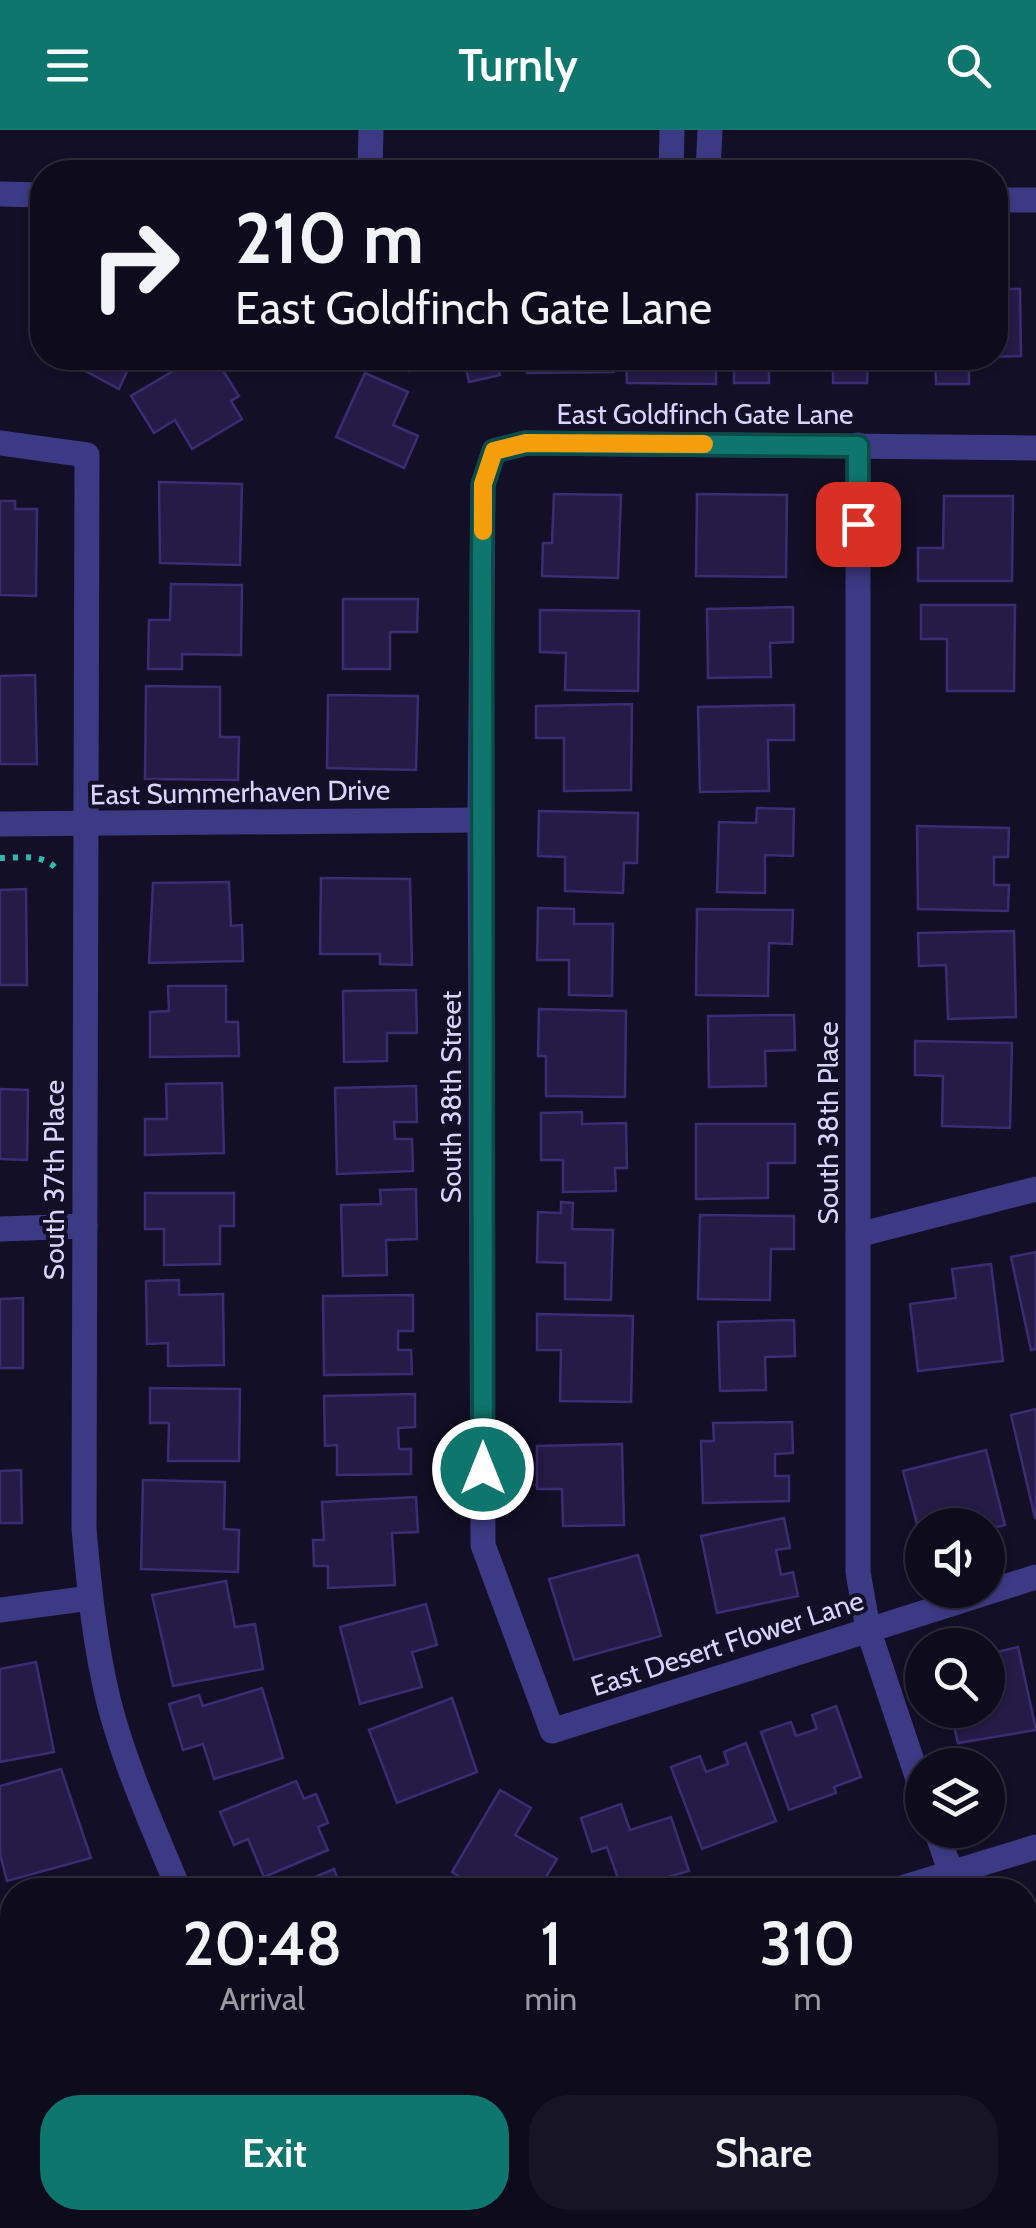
<!DOCTYPE html>
<html lang="en">
<head>
<meta charset="utf-8">
<style>
  :root { --surface:#0e0b1c; --page:#171425; --text:#f1f3f6; --muted:#9b9ba3; --line:#2e2b3b; --accent:#0f766e }
  body { margin:0; font-family:Cabin,sans-serif; background:var(--page); color:var(--text); height:100vh; display:flex; flex-direction:column; font-size:38px; white-space:nowrap }
  * { box-sizing:border-box; margin:0 }
  p { font-size:32px; color:var(--muted) }
  .icon { flex:none; width:55px; height:55px; fill:none; stroke:currentColor; stroke-width:2; stroke-linecap:round; stroke-linejoin:round }
  .map { position:relative; flex:1; overflow:hidden }
  .panel { position:absolute; left:0px; top:1748px; width:1038px; height:352px; display:flex; flex-direction:column; background:var(--surface); border-radius:40px 40px 0 0; box-shadow:0 2px 8px #0004,0 0 0 2px var(--line) }
  .panel>* { flex:none }
  .banner { position:absolute; left:30px; top:30px; width:978px; height:210px; border-radius:40px; box-shadow:0 2px 8px #0004,0 0 0 2px var(--line); background:#0e0b1c; color:var(--text); overflow:hidden }
  .controls { position:absolute; left:905px; top:1378px; display:grid; gap:20px }
  .controls a { display:grid; place-items:center; width:100px; height:100px; border-radius:50%; background:var(--surface); box-shadow:0 2px 8px #0004,0 0 0 2px var(--line); font-size:50px }
  .pin { position:absolute; display:grid; place-items:center; width:85px; height:85px; color:#fff; margin:-42px; border-radius:20px; box-shadow:0 5px 15px #0006 }
  .me { position:absolute; width:110px; margin:-55px; rotate:0deg; stroke-linejoin:round; filter:drop-shadow(0 0 8px #0008) }
  .turn { display:flex; align-items:center; gap:35px; height:210px; padding:0 40px; font-size:45px }
  .turn .icon { width:130px; height:130px; stroke-width:2.5 }
  .turn b { display:block; font-size:70px; line-height:85px }
  .eta { display:flex; justify-content:space-evenly; align-items:center; height:170px; text-align:center }
  .eta b { font-size:60px; font-weight:600; line-height:70px }
  .button { display:flex; gap:20px; margin-top:auto; padding:20px 40px }
  .button a { flex:1; height:115px; border-radius:40px; background:var(--accent); color:#fff; font-size:40px; font-weight:600; line-height:115px; text-align:center }
  .button a+a { background:var(--page); color:var(--text) }
  header { display:flex; justify-content:space-between; align-items:center; height:130px; padding:0 40px; background:var(--accent); color:#fff; font-size:45px; font-weight:600 }
  .map>svg:first-child { display:block }
</style>
</head>
<body>
<header><svg class="icon" aria-label="menu" viewBox="0 0 24 24"><path d="M4 6h16M4 12h16M4 18h16"/></svg>Turnly<svg class="icon" aria-label="search" viewBox="0 0 24 24"><circle cx="10" cy="10" r="6"/><path d="M15 15l6 6"/></svg></header>
<div class="map">
<svg width="1036" height="2098" viewBox="0 0 1036 2098">
  <rect width="100%" height="100%" fill="#130f26"/>
  <!-- building -->
  <g fill="#241b47" stroke="#3b2d73" stroke-width="2.5">
    <polygon points="995,159 1020,159 1021,226 995,227"/>
    <polygon points="61,228 133,228 119,259"/>
    <polygon points="195,228 215,228 239,266 231,271 242,289 192,319 175,290 154,303 131,266"/>
    <polygon points="406,228 496,228 500,245 469,252 464,229 409,241"/>
    <polygon points="527,228 615,228 614,242 527,243"/>
    <polygon points="626,228 716,228 716,254 627,253"/>
    <polygon points="734,228 817,228 817,240 769,239 769,253 734,253"/>
    <polygon points="833,228 868,228 867,253 833,253"/>
    <polygon points="935,228 969,228 969,254 936,254"/>
    <polygon points="365,243 408,262 393,295 418,306 404,338 336,307"/>
    <polygon points="159,352 242,354 240,435 160,433"/>
    <polygon points="554,364 621,365 618,448 542,446 543,413 552,413"/>
    <polygon points="697,364 787,365 786,447 696,446"/>
    <polygon points="944,366 1013,366 1012,451 918,451 918,418 943,418"/>
    <polygon points="0,371 15,371 15,379 37,379 36,466 0,465"/>
    <polygon points="171,454 242,455 241,525 182,524 182,539 148,539 149,490 170,490"/>
    <polygon points="343,469 418,469 417,502 390,502 390,539 343,539"/>
    <polygon points="921,475 1015,475 1014,561 947,561 947,509 921,509"/>
    <polygon points="793,477 793,512 770,513 771,547 708,548 707,479"/>
    <polygon points="540,480 639,481 638,561 565,560 566,523 540,522"/>
    <polygon points="35,545 37,634 0,634 0,546"/>
    <polygon points="146,556 220,557 220,607 239,607 238,650 145,649"/>
    <polygon points="328,565 418,566 416,640 327,638"/>
    <polygon points="632,574 631,660 564,661 564,608 536,608 536,576"/>
    <polygon points="794,575 794,610 768,610 769,661 700,662 698,577"/>
    <polygon points="757,678 794,679 793,726 765,725 765,763 717,762 719,692 756,693"/>
    <polygon points="539,681 638,683 637,733 624,733 623,763 565,761 565,727 538,726"/>
    <polygon points="917,696 1009,698 1008,727 994,727 994,755 1009,755 1008,781 918,779"/>
    <polygon points="321,748 410,749 412,835 380,834 380,824 320,824"/>
    <polygon points="229,752 231,796 242,795 243,831 149,833 153,753"/>
    <polygon points="26,759 27,855 0,855 0,760"/>
    <polygon points="538,778 574,779 574,794 613,794 612,866 569,865 569,830 537,830"/>
    <polygon points="697,779 793,780 792,814 769,813 768,866 696,865"/>
    <polygon points="1014,801 1016,887 948,889 946,835 919,836 918,803"/>
    <polygon points="168,856 226,856 226,892 238,892 239,926 150,927 150,882 169,881"/>
    <polygon points="416,860 417,903 387,903 387,931 344,932 343,861"/>
    <polygon points="539,879 626,881 625,967 546,966 546,926 538,926"/>
    <polygon points="794,885 795,920 765,921 766,956 709,957 708,886"/>
    <polygon points="915,911 1012,913 1010,998 942,996 943,946 915,945"/>
    <polygon points="222,953 224,1023 145,1025 145,989 167,989 166,954"/>
    <polygon points="416,956 417,992 394,992 395,1009 412,1009 413,1041 337,1044 335,958"/>
    <polygon points="0,959 28,960 27,1030 0,1029"/>
    <polygon points="582,982 582,994 626,993 627,1038 615,1038 616,1061 563,1062 563,1030 541,1030 541,983"/>
    <polygon points="696,994 795,994 795,1033 768,1033 768,1068 696,1069"/>
    <polygon points="416,1059 417,1109 386,1110 387,1145 343,1146 341,1075 381,1074 380,1060"/>
    <polygon points="145,1063 234,1063 234,1096 220,1096 220,1134 164,1135 164,1099 145,1099"/>
    <polygon points="561,1072 573,1073 572,1099 613,1100 611,1170 565,1169 565,1133 537,1132 538,1082 561,1083"/>
    <polygon points="700,1085 794,1086 794,1119 771,1119 770,1170 698,1169"/>
    <polygon points="1036,1122 1036,1219 1031,1220 1011,1127"/>
    <polygon points="991,1134 1003,1231 918,1241 910,1174 956,1168 952,1139"/>
    <polygon points="179,1150 179,1165 223,1164 224,1235 168,1236 168,1213 147,1214 146,1151"/>
    <polygon points="413,1165 413,1201 398,1201 398,1220 411,1220 412,1244 324,1245 323,1166"/>
    <polygon points="23,1168 23,1238 0,1238 0,1169"/>
    <polygon points="537,1184 633,1186 631,1272 560,1271 561,1220 537,1220"/>
    <polygon points="794,1190 795,1226 765,1227 766,1260 720,1261 718,1192"/>
    <polygon points="150,1258 240,1259 239,1331 168,1331 169,1293 150,1293"/>
    <polygon points="415,1264 415,1297 398,1298 399,1319 411,1319 411,1344 337,1345 337,1315 325,1316 324,1266"/>
    <polygon points="1036,1279 1036,1388 1035,1388 1011,1285"/>
    <polygon points="792,1292 793,1323 775,1324 775,1346 789,1346 789,1371 703,1373 701,1311 714,1311 713,1293"/>
    <polygon points="622,1314 624,1395 563,1396 562,1359 537,1359 537,1316"/>
    <polygon points="986,1320 1005,1395 988,1399 988,1395 972,1395 968,1381 950,1386 953,1395 922,1395 922,1413 903,1341"/>
    <polygon points="21,1340 22,1393 0,1393 0,1341"/>
    <polygon points="143,1350 225,1352 224,1399 239,1400 238,1442 141,1439"/>
    <polygon points="416,1367 418,1402 392,1403 395,1455 328,1458 328,1436 314,1436 313,1410 324,1410 322,1372"/>
    <polygon points="784,1388 790,1418 776,1420 781,1445 793,1442 798,1466 717,1483 701,1406"/>
    <polygon points="638,1425 661,1506 574,1530 549,1449"/>
    <polygon points="226,1451 235,1497 255,1494 263,1539 173,1556 152,1465"/>
    <polygon points="426,1474 437,1515 412,1522 422,1557 360,1574 340,1497"/>
    <polygon points="1018,1517 1036,1600 958,1613 950,1580 988,1580 988,1524"/>
    <polygon points="36,1532 54,1622 0,1632 0,1539"/>
    <polygon points="262,1558 283,1628 214,1649 203,1614 183,1620 169,1574 199,1565 203,1576"/>
    <polygon points="452,1568 477,1642 397,1673 369,1600"/>
    <polygon points="836,1576 861,1647 834,1657 836,1663 789,1680 761,1602 791,1592 796,1606 817,1599 812,1585"/>
    <polygon points="746,1613 776,1691 702,1719 671,1637 700,1626 706,1642 728,1634 724,1622"/>
    <polygon points="61,1639 91,1728 7,1751 0,1724 0,1656"/>
    <polygon points="296,1651 304,1669 316,1664 328,1693 318,1697 328,1720 264,1747 248,1709 234,1715 220,1682"/>
    <polygon points="500,1660 531,1678 515,1705 557,1729 538,1760 480,1760 452,1742"/>
    <polygon points="621,1674 630,1700 671,1687 689,1741 622,1760 607,1717 592,1722 581,1688"/>
    <polygon points="334,1739 342,1760 284,1760"/>
    <polygon points="1036,1812 1036,1856 1025,1823 1025,1816"/>
    <polygon points="10,2017 12,2088 63,2088 61,2098 2,2086 0,2093 0,2049"/>
    <polygon points="1026,2047 1036,2075 1036,2098 963,2098 960,2088 1025,2088"/>
    <polygon points="480,2088 531,2088 539,2098 466,2098"/>
    <polygon points="743,2088 812,2088 816,2098 737,2098 735,2090"/>
    <polygon points="907,2088 949,2088 954,2098 898,2098 895,2092"/>
  </g>
  <g fill="none" stroke-linecap="round" stroke-linejoin="round">
    <!-- path -->
    <path stroke="#2fb8b0" stroke-width="6" stroke-dasharray="5 8" stroke-linecap="butt" d="M0 728C20 728 45 723 57 740"/>
    <!-- minor -->
    <g stroke="#3d3a85" stroke-width="25">
      <polyline points="370,42 371,0"/>
      <polyline points="671,42 672,0"/>
      <polyline points="708,42 710,0"/>
      <polyline points="0,64 42,65"/>
      <polyline points="995,70 1036,70"/>
      <path d="M0 313 87 325 84 1398C89 1457 95 1516 109 1573 126 1638 154 1699 179 1760"/>
      <polyline points="858,315 858,1442 868,1499 922,1661"/>
      <polyline points="1036,318 526,313 494,321 483,355 480,690 483,1415 552,1601 1036,1447"/>
      <polyline points="0,694 480,690"/>
      <polyline points="0,1099 85,1096"/>
      <polyline points="858,1105 1036,1059"/>
      <polyline points="0,1480 90,1468"/>
      <polyline points="936,1700 957,1760"/>
      <polyline points="895,1760 1036,1717"/>
      <polyline points="1025,1931 1036,1951"/>
      <polyline points="280,2098 293,2088"/>
      <polyline points="662,2098 680,2088"/>
    </g>
  </g>
  <g fill="none" stroke-linecap="round" stroke-linejoin="round">
    <defs>
      <polyline id="route" points="483,1339 482,429 483,354 494,321 526,313 858,316 858,394"/>
    </defs>
    <!-- route casing -->
    <use href="#route" stroke="#0a4d48" stroke-width="25"/>
    <!-- route -->
    <use href="#route" stroke="#0f766e" stroke-width="18"/>
    <!-- slow -->
    <polyline stroke="#f59e0b" stroke-width="18" points="483,401 483,354 494,321 526,313 704,314"/>
  </g>
  <g text-anchor="middle" stroke-width="8" stroke-linejoin="round" paint-order="stroke">
    <!-- street labels -->
    <g font-size="28" fill="#d9d4ff" stroke="#130f26">
      <text x="705" y="294">East Goldfinch Gate Lane</text>
      <text transform="translate(240 662) rotate(-1)" y="10">East Summerhaven Drive</text>
      <text transform="translate(451 967) rotate(-90)" y="10">South 38th Street</text>
      <text transform="translate(828 993) rotate(-90)" y="10">South 38th Place</text>
      <text transform="translate(54 1050) rotate(-90)" y="10">South 37th Place</text>
      <text transform="translate(727 1513) rotate(-18)" y="10">East Desert Flower Lane</text>
    </g>
  </g>
</svg>
<div class="controls">
<a><svg class="icon" aria-label="sound" viewBox="0 0 24 24"><path d="M4 9h4l5-4v14l-5-4H4zM17 9q2 3 0 6"/></svg></a>
<a><svg class="icon" aria-label="search" viewBox="0 0 24 24"><circle cx="10" cy="10" r="6"/><path d="M15 15l6 6"/></svg></a>
<a><svg class="icon" aria-label="layers" viewBox="0 0 24 24"><path d="M12 4l9 5-9 5-9-5zM3 14l9 5 9-5"/></svg></a>
</div>
<div class="pin" style="left:858px;top:394px;background:#d93025"><svg class="icon" aria-label="arrive" viewBox="0 0 24 24"><path d="M6 21V4h12l-3 4 3 4H6"/></svg></div>
<svg class="me" style="left:483px;top:1339px" viewBox="-20 -20 40 40"><circle r="17" fill="#0f766e" stroke="#fff" stroke-width="3"/><path d="M0-11L8 9 0 5-8 9z" fill="#fff"/></svg>
<div class="banner">
<div class="turn"><svg class="icon" aria-label="right" viewBox="0 0 24 24"><path d="M7 20v-9h11M14 6l5 5-5 5"/></svg><div><b>210 m</b>East Goldfinch Gate Lane</div></div>
</div>
<section class="panel">
<div class="eta">
<div><b>20:48</b><p>Arrival</p></div>
<div><b>1</b><p>min</p></div>
<div><b>310</b><p>m</p></div>
</div>
<div class="button"><a>Exit</a><a>Share</a></div>
</section>
</div>
</body>
</html>
